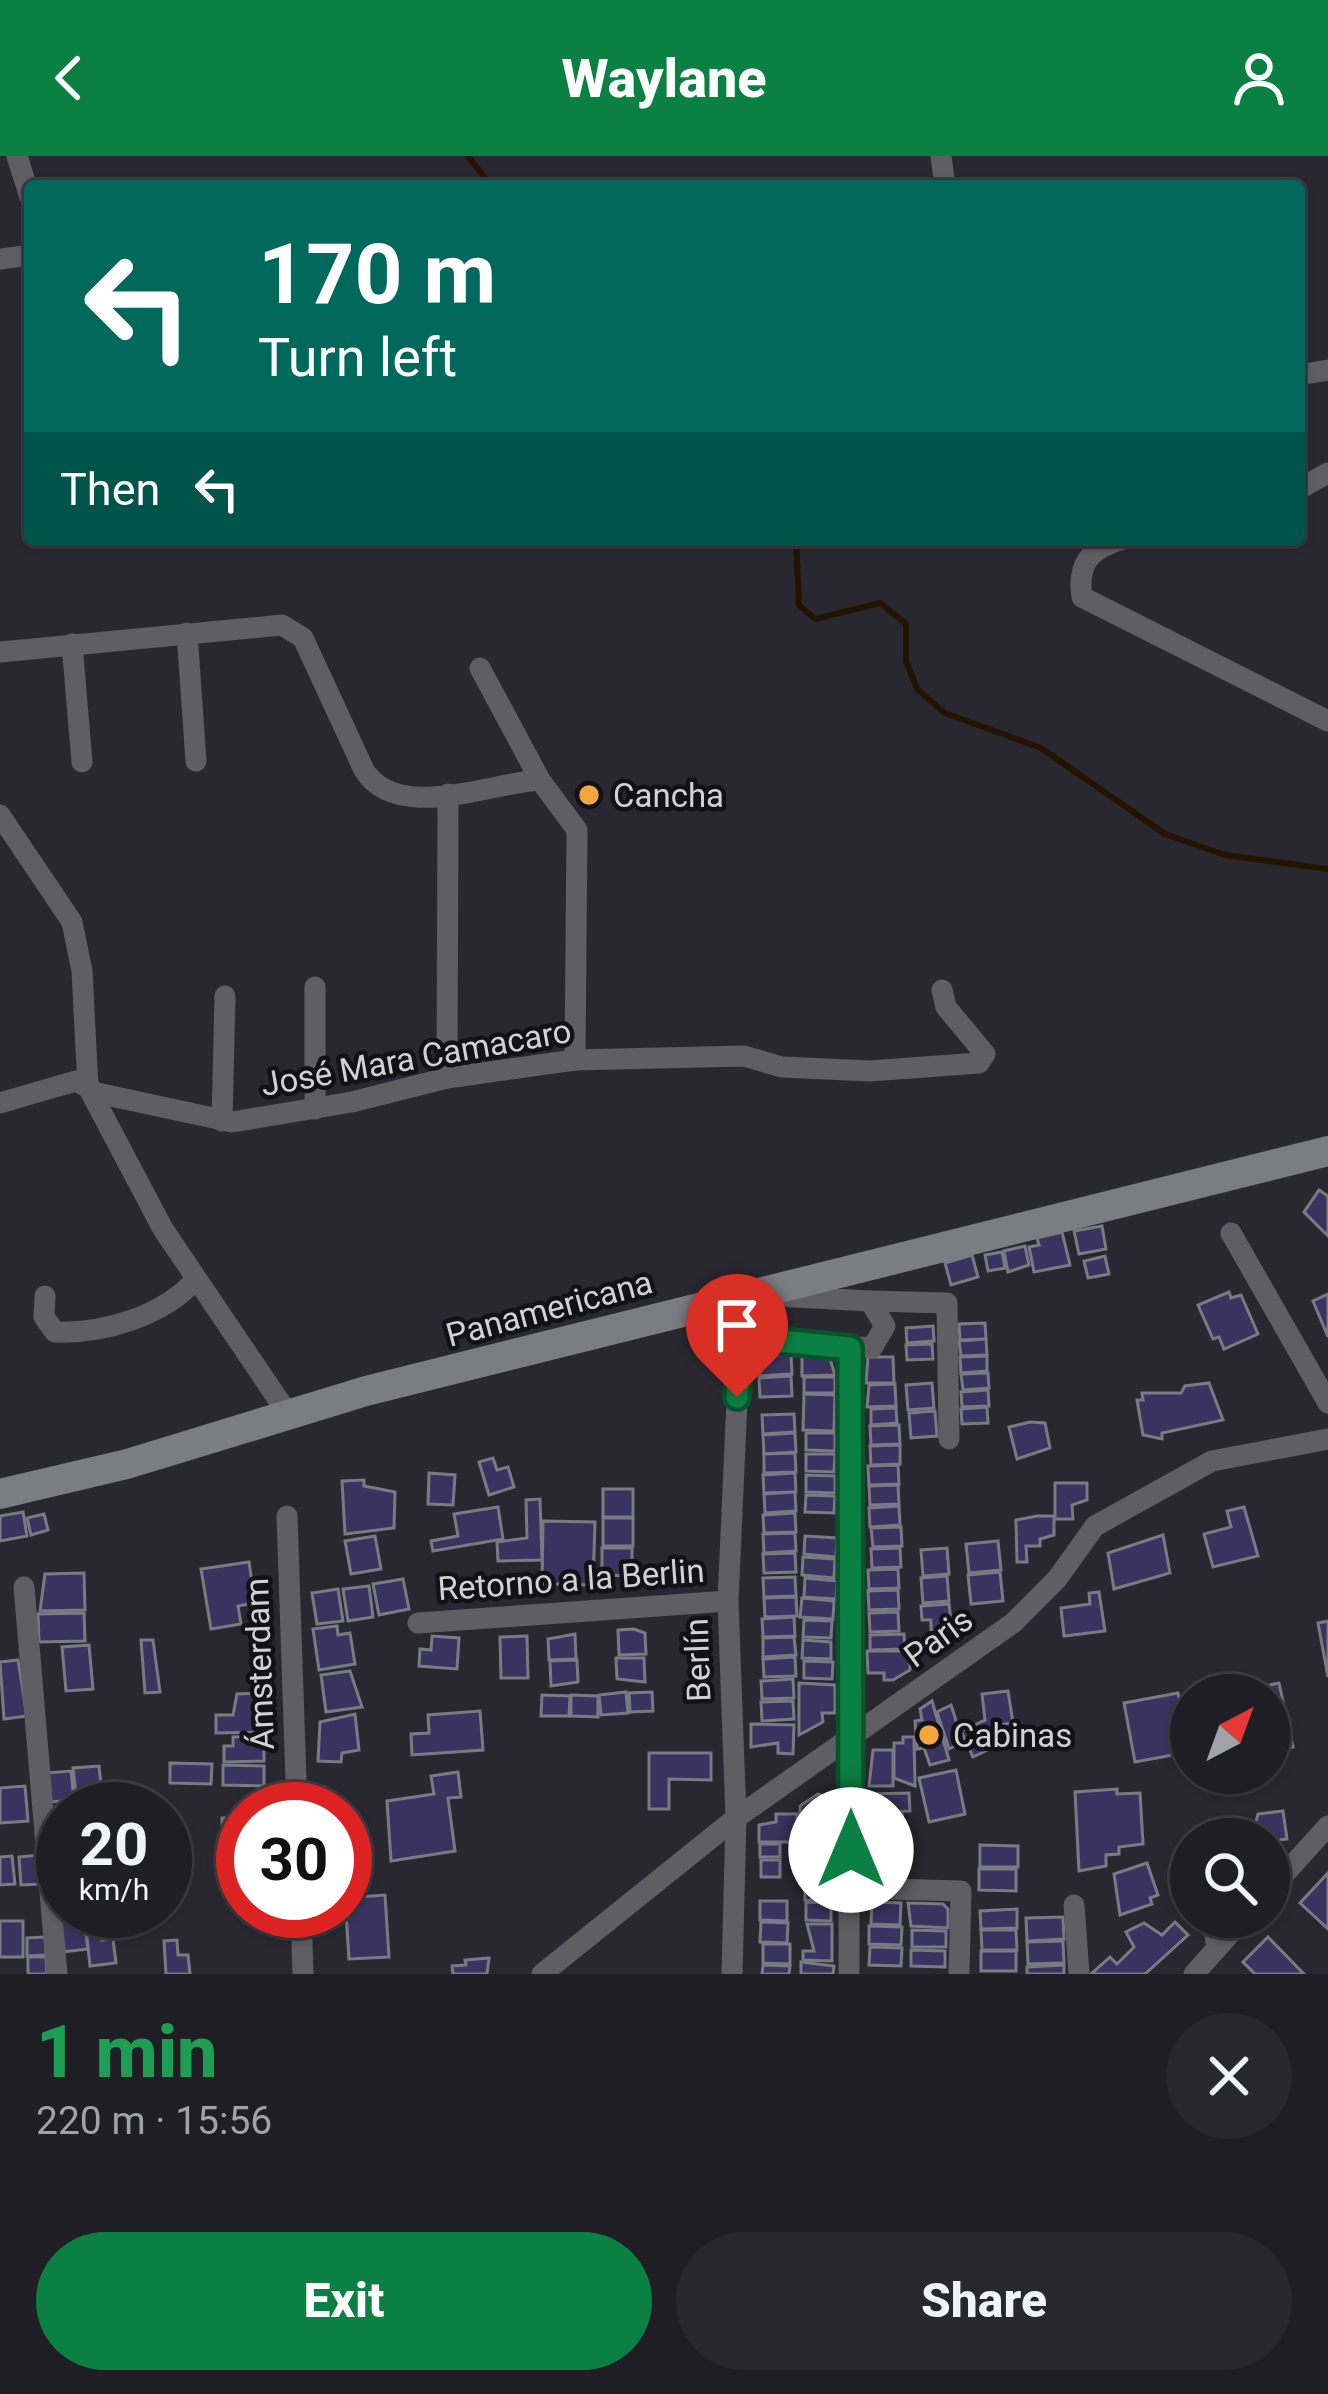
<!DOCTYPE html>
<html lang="en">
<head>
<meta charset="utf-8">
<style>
  :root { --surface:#1f1e25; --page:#27272d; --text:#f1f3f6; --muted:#a1a2a7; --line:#3c3c42; --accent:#0b8043 }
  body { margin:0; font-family:Roboto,sans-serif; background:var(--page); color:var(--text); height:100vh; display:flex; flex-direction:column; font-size:45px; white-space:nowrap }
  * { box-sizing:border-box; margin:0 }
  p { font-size:39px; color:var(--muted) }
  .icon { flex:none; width:66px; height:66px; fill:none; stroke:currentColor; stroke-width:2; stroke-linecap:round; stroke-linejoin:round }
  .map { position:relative; height:1818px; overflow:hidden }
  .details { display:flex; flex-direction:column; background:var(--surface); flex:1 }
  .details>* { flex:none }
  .banner { position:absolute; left:24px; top:24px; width:1281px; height:366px; border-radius:12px; box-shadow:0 3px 9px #0004,0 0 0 3px var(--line); background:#00695c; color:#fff; overflow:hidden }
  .needle { width:78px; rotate:41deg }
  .tools { position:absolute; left:1170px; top:1518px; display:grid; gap:24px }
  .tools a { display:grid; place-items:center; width:120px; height:120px; border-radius:50%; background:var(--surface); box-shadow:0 3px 9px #0004,0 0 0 3px var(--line); font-size:60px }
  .speed { position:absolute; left:36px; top:1626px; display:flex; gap:24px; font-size:60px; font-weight:700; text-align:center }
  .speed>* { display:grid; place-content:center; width:156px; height:156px; border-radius:50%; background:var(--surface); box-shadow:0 3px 9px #0004,0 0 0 3px var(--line); line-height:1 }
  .speed small { font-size:30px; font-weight:400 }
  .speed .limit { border:18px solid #d22; background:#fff; color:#111 }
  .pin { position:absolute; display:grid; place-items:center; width:102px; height:102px; color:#fff; margin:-123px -51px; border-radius:50% 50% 50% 0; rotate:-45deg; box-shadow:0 0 12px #0007 }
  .pin .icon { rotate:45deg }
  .me { position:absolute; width:132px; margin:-66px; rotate:0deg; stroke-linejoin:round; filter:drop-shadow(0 0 9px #0008) }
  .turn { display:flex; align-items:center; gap:42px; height:252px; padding:0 36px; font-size:54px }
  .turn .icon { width:156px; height:156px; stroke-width:2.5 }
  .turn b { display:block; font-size:84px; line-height:102px }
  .then { display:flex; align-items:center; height:114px; padding:0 36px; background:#0003; gap:24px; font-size:45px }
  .round { display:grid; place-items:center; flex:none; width:126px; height:126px; border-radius:63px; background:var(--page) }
  .headline { display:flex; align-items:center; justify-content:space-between; height:204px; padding:0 36px }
  h1 { font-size:72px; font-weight:800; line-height:90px; color:#1e9e55 }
  .cta { display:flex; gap:24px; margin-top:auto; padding:24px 36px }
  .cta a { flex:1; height:138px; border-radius:72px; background:var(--accent); color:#fff; font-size:48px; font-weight:800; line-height:138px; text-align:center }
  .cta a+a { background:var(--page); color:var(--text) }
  header { display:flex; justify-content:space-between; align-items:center; height:156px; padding:0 36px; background:var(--accent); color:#fff; font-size:54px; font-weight:800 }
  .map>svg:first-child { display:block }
</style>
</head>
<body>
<header><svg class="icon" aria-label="back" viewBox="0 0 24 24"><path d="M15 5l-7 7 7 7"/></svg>Waylane<svg class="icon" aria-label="person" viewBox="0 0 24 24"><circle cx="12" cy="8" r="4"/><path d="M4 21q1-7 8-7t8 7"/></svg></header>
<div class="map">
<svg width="1328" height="1818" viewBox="0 0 1328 1818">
  <rect width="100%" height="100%" fill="#292831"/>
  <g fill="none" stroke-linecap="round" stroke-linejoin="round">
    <!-- stream -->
    <g stroke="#241300" stroke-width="6">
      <polyline points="468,0 491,30"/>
      <polyline points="796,384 799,449 815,463 880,447 906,468 906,506 918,534 945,557 1041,592 1165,678 1225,699 1328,713"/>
    </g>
  </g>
  <!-- building -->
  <g fill="#3b335f" stroke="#7a7a84" stroke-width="3">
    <polygon points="1319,1034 1328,1040 1328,1080 1304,1056"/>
    <polygon points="1102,1070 1106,1093 1079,1098 1074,1075"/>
    <polygon points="1062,1076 1070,1109 1034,1116 1029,1091 1039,1089 1037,1082"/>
    <polygon points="1025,1090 1029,1109 1008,1116 1004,1095"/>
    <polygon points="1002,1096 1005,1112 988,1115 985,1099"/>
    <polygon points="972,1099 978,1121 951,1129 945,1107"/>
    <polygon points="1105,1100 1109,1118 1088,1122 1084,1105"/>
    <polygon points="1229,1136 1231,1142 1241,1139 1258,1178 1224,1193 1219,1181 1213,1183 1198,1149"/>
    <polygon points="1328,1138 1328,1181 1313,1145"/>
    <polygon points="985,1167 986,1183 960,1184 959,1168"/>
    <polygon points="933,1170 934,1185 907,1187 906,1172"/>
    <polygon points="986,1183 987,1199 961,1200 959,1185"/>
    <polygon points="932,1188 933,1203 907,1204 906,1189"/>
    <polygon points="802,1197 829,1199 835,1219 802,1220"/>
    <polygon points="791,1198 792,1218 760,1220 759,1200"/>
    <polygon points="987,1200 987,1215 961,1217 960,1201"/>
    <polygon points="868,1201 893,1201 894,1227 866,1227"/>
    <polygon points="988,1217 989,1232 963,1234 961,1218"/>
    <polygon points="791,1220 792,1240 760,1241 759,1222"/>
    <rect x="804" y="1221" width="31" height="16"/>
    <polygon points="932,1227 934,1252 908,1254 906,1229"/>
    <polygon points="1209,1227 1223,1264 1162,1277 1162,1283 1143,1279 1137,1244 1143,1244 1142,1237 1181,1237 1185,1230"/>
    <polygon points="895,1228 896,1250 867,1251 869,1229"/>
    <polygon points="988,1234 989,1250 962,1251 961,1236"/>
    <polygon points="804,1238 835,1239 834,1275 803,1274"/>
    <polygon points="987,1251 988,1267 962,1268 961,1253"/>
    <polygon points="896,1252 897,1267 871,1269 871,1253"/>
    <polygon points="935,1255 937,1280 911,1282 909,1257"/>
    <polygon points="794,1258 795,1276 763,1278 762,1259"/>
    <polygon points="1030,1266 1045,1267 1050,1292 1017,1303 1009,1271"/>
    <polygon points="899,1269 900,1288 871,1289 870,1270"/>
    <polygon points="795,1277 796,1296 764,1298 763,1279"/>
    <polygon points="806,1277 835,1277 835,1295 806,1294"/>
    <polygon points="900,1289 900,1308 871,1309 870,1290"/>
    <polygon points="795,1297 796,1316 764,1317 764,1298"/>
    <polygon points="806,1298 835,1298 834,1316 806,1315"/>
    <polygon points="493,1302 497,1314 508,1311 514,1331 489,1339 479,1306"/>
    <polygon points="898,1309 899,1328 869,1329 868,1310"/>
    <polygon points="429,1317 455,1319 453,1349 428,1348"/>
    <polygon points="795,1317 796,1336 764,1337 763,1319"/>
    <polygon points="806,1319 835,1320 835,1337 806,1336"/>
    <polygon points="364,1324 364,1330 395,1336 394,1372 345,1378 342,1325"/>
    <polygon points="1055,1327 1087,1327 1087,1344 1072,1349 1073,1363 1055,1363"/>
    <polygon points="898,1329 899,1348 870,1349 869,1330"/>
    <rect x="603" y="1333" width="30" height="28"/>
    <polygon points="795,1336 796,1355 765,1357 764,1338"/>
    <polygon points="806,1339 835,1340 834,1357 805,1356"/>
    <polygon points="540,1343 542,1404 498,1405 497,1386 527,1382 526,1344"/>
    <polygon points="899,1350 900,1369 870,1371 869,1352"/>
    <polygon points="498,1351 503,1383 433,1395 431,1385 458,1380 454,1358"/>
    <polygon points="1244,1351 1258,1400 1213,1411 1204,1378 1231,1371 1227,1355"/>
    <polygon points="23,1356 27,1380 0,1385 0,1360"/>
    <polygon points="795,1357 796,1376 764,1377 763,1359"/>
    <polygon points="44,1358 48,1374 31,1379 27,1362"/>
    <polygon points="1037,1360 1054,1360 1054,1379 1040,1383 1040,1390 1026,1390 1027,1406 1017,1406 1016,1364"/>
    <rect x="603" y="1362" width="30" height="28"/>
    <polygon points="543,1365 595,1366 593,1429 542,1428"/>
    <polygon points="901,1371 902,1390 873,1391 871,1372"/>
    <polygon points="795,1377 796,1395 764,1397 763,1378"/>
    <polygon points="1163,1379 1170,1417 1114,1433 1108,1397"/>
    <polygon points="375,1380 381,1413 351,1418 345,1385"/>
    <polygon points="805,1380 837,1382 836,1401 804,1398"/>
    <polygon points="998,1385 1001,1414 969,1417 966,1388"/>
    <polygon points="602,1392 632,1392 632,1420 602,1419"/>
    <polygon points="900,1392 901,1411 872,1412 871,1393"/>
    <polygon points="947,1392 949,1418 923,1420 921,1394"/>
    <polygon points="795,1397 796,1416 764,1417 763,1398"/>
    <polygon points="803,1401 835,1403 834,1422 802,1419"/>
    <polygon points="249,1406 255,1447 238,1450 241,1468 211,1473 201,1413"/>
    <polygon points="898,1413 899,1432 869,1433 868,1414"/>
    <polygon points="1000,1416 1003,1445 971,1448 968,1419"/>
    <polygon points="84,1417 85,1454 40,1455 45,1418"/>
    <polygon points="947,1420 949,1445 923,1447 921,1422"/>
    <polygon points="795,1421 796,1440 764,1441 763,1422"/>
    <polygon points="805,1422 837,1425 836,1443 804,1441"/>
    <polygon points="403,1423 409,1453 379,1459 373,1428"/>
    <polygon points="369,1430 373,1461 348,1465 343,1433"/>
    <polygon points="338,1433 343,1465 317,1468 312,1437"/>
    <polygon points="898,1434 899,1453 869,1454 868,1435"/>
    <polygon points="1099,1436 1105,1475 1064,1480 1061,1452 1090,1448 1089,1437"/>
    <polygon points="796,1441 797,1460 765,1461 764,1442"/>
    <polygon points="802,1442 834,1445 833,1463 800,1461"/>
    <polygon points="949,1448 951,1465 931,1475 931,1464 922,1464 921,1450"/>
    <polygon points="898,1456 899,1475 870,1476 869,1457"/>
    <polygon points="84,1457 85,1485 39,1486 38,1458"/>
    <polygon points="794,1461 795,1480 763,1481 762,1463"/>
    <polygon points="804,1464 832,1465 831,1482 803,1481"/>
    <polygon points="1328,1465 1328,1521 1318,1467"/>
    <polygon points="337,1470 338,1479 350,1477 355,1508 319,1514 313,1473"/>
    <polygon points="634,1473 645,1477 646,1498 619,1499 618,1474"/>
    <polygon points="575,1478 576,1503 549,1504 548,1483"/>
    <polygon points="904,1478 905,1493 870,1494 870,1479"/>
    <polygon points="432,1480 459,1482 457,1513 419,1510 420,1493 431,1494"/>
    <polygon points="527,1480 528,1522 501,1522 500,1481"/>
    <polygon points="794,1481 796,1499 763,1501 763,1482"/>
    <polygon points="141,1484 153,1484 160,1536 145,1537"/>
    <polygon points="803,1484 831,1486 831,1503 802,1502"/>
    <polygon points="89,1489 93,1533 66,1535 62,1491"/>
    <polygon points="867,1495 910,1495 910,1514 893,1524 884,1524 884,1517 868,1517"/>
    <polygon points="795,1501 796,1520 764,1521 763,1503"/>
    <polygon points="616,1502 644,1502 645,1526 617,1523"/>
    <polygon points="18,1504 27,1560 4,1563 0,1506"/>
    <polygon points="577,1504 578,1526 551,1530 550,1505"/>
    <polygon points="804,1505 833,1506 832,1523 804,1522"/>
    <polygon points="350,1515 362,1551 326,1556 321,1519"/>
    <polygon points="793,1523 794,1542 762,1543 761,1525"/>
    <polygon points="799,1527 835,1529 835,1557 822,1557 823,1566 799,1579"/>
    <polygon points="1279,1527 1293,1591 1269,1596 1269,1539 1221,1539"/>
    <polygon points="1008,1535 1013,1567 992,1570 1001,1587 973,1601 961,1575 985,1564 982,1538"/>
    <polygon points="626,1536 628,1557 601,1559 599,1539"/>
    <polygon points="652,1536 653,1555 630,1556 629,1537"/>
    <polygon points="264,1537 265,1576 216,1577 216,1559 233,1559 237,1538"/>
    <polygon points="1178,1537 1189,1596 1135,1606 1124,1547"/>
    <polygon points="542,1539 570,1540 569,1560 541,1560"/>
    <polygon points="571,1539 598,1540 598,1561 571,1560"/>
    <polygon points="793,1545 794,1563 762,1565 761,1546"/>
    <polygon points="932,1545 949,1604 930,1609 924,1592 917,1593 915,1565 922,1564 920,1553"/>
    <polygon points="951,1549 963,1586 949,1593 937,1556"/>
    <polygon points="480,1555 483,1594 412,1599 411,1578 429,1577 428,1559"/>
    <polygon points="355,1558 359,1594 342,1597 341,1606 318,1605 320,1566"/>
    <polygon points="751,1568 794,1569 793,1598 778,1597 778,1587 751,1591"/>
    <polygon points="264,1580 264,1605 224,1606 224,1590 233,1590 233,1581"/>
    <polygon points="903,1581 914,1581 915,1630 894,1622 894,1587 903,1587"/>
    <polygon points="873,1594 893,1594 893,1630 869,1630"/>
    <polygon points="649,1597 711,1597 711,1624 669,1623 669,1653 649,1653"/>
    <polygon points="170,1607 212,1608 211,1628 170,1627"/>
    <polygon points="223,1609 264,1610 264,1630 223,1629"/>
    <polygon points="99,1610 103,1647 77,1649 73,1612"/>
    <polygon points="956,1614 965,1658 929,1666 919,1622"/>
    <polygon points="71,1615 75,1653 63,1653 62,1645 49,1646 46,1617"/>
    <polygon points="458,1616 461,1641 448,1642 455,1695 391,1705 387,1645 434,1638 431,1620"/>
    <polygon points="25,1630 28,1665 0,1667 0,1632"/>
    <polygon points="1117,1633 1117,1638 1140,1637 1143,1688 1119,1691 1119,1698 1106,1699 1106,1710 1079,1715 1075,1636"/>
    <polygon points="909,1637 910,1655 870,1656 869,1638"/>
    <polygon points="818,1638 835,1645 830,1654 833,1683 800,1683 800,1650"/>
    <polygon points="1283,1655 1287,1683 1272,1685 1274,1702 1269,1703 1269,1683 1247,1683 1245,1674 1254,1673 1258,1658"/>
    <polygon points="776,1658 797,1658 797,1686 759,1686 759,1669 776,1666"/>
    <polygon points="902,1658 903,1678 871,1679 870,1660"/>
    <polygon points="222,1662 243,1662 243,1696 223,1696"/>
    <polygon points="804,1684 835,1685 834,1704 803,1703"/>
    <polygon points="869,1685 887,1686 885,1715 873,1715"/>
    <rect x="760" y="1688" width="20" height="13"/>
    <polygon points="980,1689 1018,1690 1018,1711 980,1711"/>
    <polygon points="39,1699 42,1728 21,1729 19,1701"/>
    <polygon points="12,1700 15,1728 0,1729 0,1701"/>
    <rect x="761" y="1704" width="19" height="17"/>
    <polygon points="804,1705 835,1707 835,1725 803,1724"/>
    <polygon points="1147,1707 1158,1739 1150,1742 1152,1748 1120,1759 1114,1718"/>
    <polygon points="979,1713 1016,1713 1016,1735 979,1734"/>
    <polygon points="1328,1717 1328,1773 1300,1747"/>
    <polygon points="805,1726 836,1727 835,1745 805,1744"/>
    <polygon points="385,1739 389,1801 349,1803 345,1742"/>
    <polygon points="760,1745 787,1745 787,1765 760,1764"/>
    <polygon points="806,1746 831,1747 831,1765 806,1764"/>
    <polygon points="872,1746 901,1747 900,1769 871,1768"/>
    <polygon points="908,1747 943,1748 948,1753 948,1772 911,1770"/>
    <polygon points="1017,1753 1017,1772 981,1773 980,1755"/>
    <polygon points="83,1759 88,1793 62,1796 57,1763"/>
    <polygon points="1063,1761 1064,1783 1027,1785 1026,1762"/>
    <rect x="0" y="1765" width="23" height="36"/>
    <polygon points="761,1766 788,1767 787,1787 760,1786"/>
    <polygon points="1175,1766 1188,1779 1145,1818 1091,1818 1110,1801 1117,1808 1134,1791 1126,1776 1144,1767 1162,1779"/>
    <polygon points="807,1768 832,1768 832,1805 803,1804 803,1795 814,1795"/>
    <polygon points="869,1770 902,1771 901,1789 869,1788"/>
    <polygon points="101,1771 102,1784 113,1783 116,1807 90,1810 86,1773"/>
    <polygon points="912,1774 946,1775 946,1791 912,1791"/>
    <polygon points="981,1774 1016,1774 1017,1794 982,1794"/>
    <polygon points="45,1781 46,1799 27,1800 27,1782"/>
    <polygon points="1268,1781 1304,1818 1255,1818 1243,1806"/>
    <polygon points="177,1784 178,1799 188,1799 190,1818 166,1818 164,1785"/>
    <polygon points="1063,1785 1064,1807 1028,1808 1027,1786"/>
    <polygon points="763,1788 790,1788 790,1808 763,1807"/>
    <polygon points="870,1791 902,1792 901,1810 869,1809"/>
    <polygon points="911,1794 945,1795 945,1811 911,1810"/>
    <rect x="981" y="1795" width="35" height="20"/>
    <polygon points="28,1801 46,1801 47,1818 28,1818"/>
    <polygon points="489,1802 487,1818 453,1818 452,1810 466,1809 465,1804"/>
    <polygon points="801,1806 834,1810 833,1818 801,1818"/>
    <polygon points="763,1809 790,1810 789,1818 762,1818"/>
    <polygon points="1064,1809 1064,1818 1027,1818 1027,1811"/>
  </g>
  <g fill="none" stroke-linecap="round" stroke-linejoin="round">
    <!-- minor -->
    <g stroke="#5f5e63" stroke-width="21">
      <polyline points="17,0 30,41"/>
      <polyline points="941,0 945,30"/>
      <polyline points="0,103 30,99"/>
      <polyline points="1299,219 1328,214"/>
      <polyline points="1299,333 1328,317"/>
      <path d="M1121 384C1089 393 1077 409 1082 441L1328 565"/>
      <polyline points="187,477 196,605"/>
      <polyline points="72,488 82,606"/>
      <path d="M0 496 282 469 303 482 364 614C397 667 490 627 540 624"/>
      <polyline points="480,512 540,624 577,674 575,904"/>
      <polyline points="0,659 72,766 82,815 88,931 163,1073 288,1258"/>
      <polyline points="315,831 315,953"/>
      <polyline points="447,922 448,638"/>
      <polyline points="0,947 76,925 97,937 232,966 352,946 447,922 575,904 744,900 782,911 870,915 979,907 985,898 946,851 942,834"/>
      <polyline points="222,965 225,840"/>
      <polyline points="1231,1077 1328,1247"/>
      <path d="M45 1140 44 1161 55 1176C103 1178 164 1160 196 1123"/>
      <polyline points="870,1145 947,1147 949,1283"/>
      <polyline points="287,1360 297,1653"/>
      <polyline points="24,1431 57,1818"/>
      <polyline points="418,1467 728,1445"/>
      <polyline points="1199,1681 1199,1683"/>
      <polyline points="851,1732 961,1735 959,1818"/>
      <polyline points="1269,1735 1328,1670"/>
      <polyline points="1074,1749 1079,1818"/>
      <polyline points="301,1755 303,1818"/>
      <polyline points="1212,1761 1217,1792"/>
      <polyline points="542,1818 736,1662 1013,1467 1057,1423 1095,1370 1212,1305 1328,1283"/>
      <polyline points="732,1818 736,1662 728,1445 739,1200 749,1182 872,1192 885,1170 870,1145 776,1140"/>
      <polyline points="849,1818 850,1192"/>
      <polyline points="1194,1818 1245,1761"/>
    </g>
    <!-- secondary -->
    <polyline stroke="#7c7c83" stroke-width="30" points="0,1338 127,1308 366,1235 1328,995"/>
  </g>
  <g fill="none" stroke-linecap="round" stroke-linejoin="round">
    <defs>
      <polyline id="route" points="737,1241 740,1200 749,1182 850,1192 851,1694"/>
    </defs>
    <!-- route casing -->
    <use href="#route" stroke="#07532c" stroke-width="30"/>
    <!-- route -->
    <use href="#route" stroke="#0b8043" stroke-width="21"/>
  </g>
  <!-- markers -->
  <g fill="#f1a63f" stroke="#121215" stroke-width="4.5">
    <circle cx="589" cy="639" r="12"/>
    <circle cx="929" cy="1579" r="12"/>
  </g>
  <g text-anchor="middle" stroke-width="9" stroke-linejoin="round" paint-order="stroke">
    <!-- poi labels -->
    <g font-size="33" fill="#d1d1d6" stroke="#121215" text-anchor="start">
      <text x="613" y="651">Cancha</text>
      <text x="953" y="1591">Cabinas</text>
    </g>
    <!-- street labels -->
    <g font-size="33" fill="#d1d1d6" stroke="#121215">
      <text transform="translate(416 901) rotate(-10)" y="12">José Mara Camacaro</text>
      <text transform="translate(549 1152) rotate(-15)" y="12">Panamericana</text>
      <text transform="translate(571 1423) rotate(-4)" y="12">Retorno a la Berlin</text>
      <text transform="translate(938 1481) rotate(-36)" y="12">Paris</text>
      <text transform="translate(697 1504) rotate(-92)" y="12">Berlín</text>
      <text transform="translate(259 1508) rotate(-92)" y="12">Ámsterdam</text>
    </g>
  </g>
</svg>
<div class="tools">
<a><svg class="needle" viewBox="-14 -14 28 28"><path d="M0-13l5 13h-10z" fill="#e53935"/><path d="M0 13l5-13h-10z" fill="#a1a2a7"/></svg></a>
<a><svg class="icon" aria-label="search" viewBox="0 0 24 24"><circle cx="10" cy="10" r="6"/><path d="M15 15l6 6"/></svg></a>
</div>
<div class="speed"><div>20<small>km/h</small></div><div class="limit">30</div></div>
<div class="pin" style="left:737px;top:1241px;background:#d93025"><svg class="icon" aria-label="arrive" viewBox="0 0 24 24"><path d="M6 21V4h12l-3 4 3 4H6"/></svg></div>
<svg class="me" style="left:851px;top:1694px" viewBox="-20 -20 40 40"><circle r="19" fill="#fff"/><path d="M0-13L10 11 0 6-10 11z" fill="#0b8043"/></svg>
<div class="banner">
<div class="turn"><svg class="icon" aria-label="left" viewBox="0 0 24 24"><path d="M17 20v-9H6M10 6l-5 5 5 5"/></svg><div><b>170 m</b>Turn left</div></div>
<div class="then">Then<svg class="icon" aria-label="left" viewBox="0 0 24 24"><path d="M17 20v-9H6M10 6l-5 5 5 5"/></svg></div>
</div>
</div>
<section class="details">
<div class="headline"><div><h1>1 min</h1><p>220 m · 15:56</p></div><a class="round"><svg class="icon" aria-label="close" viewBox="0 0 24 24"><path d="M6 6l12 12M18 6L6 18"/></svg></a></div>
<div class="cta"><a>Exit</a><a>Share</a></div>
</section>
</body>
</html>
